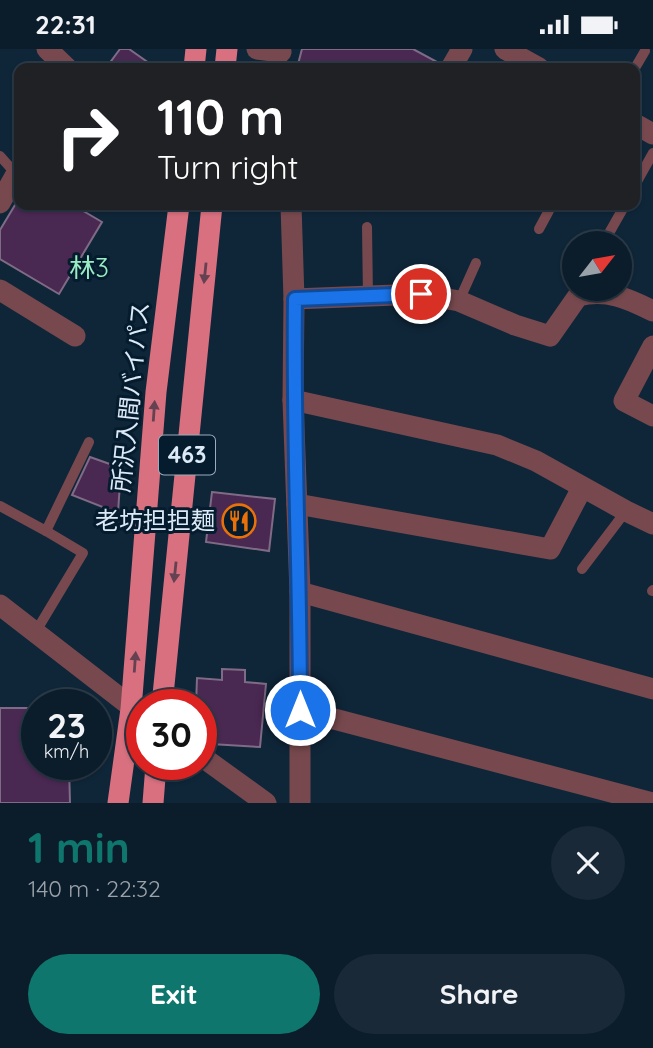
<!DOCTYPE html>
<html lang="en">
<head>
<meta charset="utf-8">
<style>
  :root { --surface:#0b1c2b; --page:#192937; --text:#f1f3f6; --muted:#9aa1a9; --line:#2b3a47; --accent:#0f766e }
  body { margin:0; font-family:Quicksand,"Noto Sans JP",sans-serif; background:var(--page); color:var(--text); height:100vh; display:flex; flex-direction:column; font-size:26px; white-space:nowrap }
  * { box-sizing:border-box; margin:0 }
  p { font-size:23px; color:var(--muted) }
  .icon { flex:none; width:38px; height:38px; fill:none; stroke:currentColor; stroke-width:2; stroke-linecap:round; stroke-linejoin:round }
  .map { position:relative; height:754px; overflow:hidden }
  .details { display:flex; flex-direction:column; background:var(--surface); flex:1 }
  .details>* { flex:none }
  .guide { position:absolute; left:14px; top:14px; width:626px; height:147px; border-radius:14px; box-shadow:0 2px 5px #0004,0 0 0 2px var(--line); background:#202124; color:#fff; overflow:hidden }
  .needle { width:46px; rotate:59deg }
  .tools { position:absolute; left:562px; top:182px; display:grid; gap:14px }
  .tools a { display:grid; place-items:center; width:70px; height:70px; border-radius:50%; background:var(--surface); box-shadow:0 2px 5px #0004,0 0 0 2px var(--line); font-size:35px }
  .speed { position:absolute; left:21px; top:640px; display:flex; gap:14px; font-size:35px; font-weight:700; text-align:center }
  .speed>* { display:grid; place-content:center; width:91px; height:91px; border-radius:50%; background:var(--surface); box-shadow:0 2px 5px #0004,0 0 0 2px var(--line); line-height:1 }
  .speed small { font-size:18px; font-weight:400 }
  .speed .limit { border:10px solid #d22; background:#fff; color:#111 }
  .pin { position:absolute; display:grid; place-items:center; width:60px; height:60px; color:#fff; margin:-30px; border:4px solid #fff; border-radius:50%; box-shadow:0 2px 7px #0007 }
  .me { position:absolute; width:77px; margin:-38px; rotate:0deg; stroke-linejoin:round; filter:drop-shadow(0 0 5px #0008) }
  .turn { display:flex; align-items:center; gap:24px; height:147px; padding:0 28px; font-size:32px }
  .turn .icon { width:91px; height:91px; stroke-width:2.5 }
  .turn b { display:block; font-size:49px; line-height:60px }
  .round { display:grid; place-items:center; flex:none; width:74px; height:74px; border-radius:37px; background:var(--page) }
  .head { display:flex; align-items:center; justify-content:space-between; height:119px; padding:0 28px }
  h1 { font-size:42px; font-weight:700; line-height:52px; color:var(--accent) }
  .cta { display:flex; gap:14px; margin-top:auto; padding:14px 28px }
  .cta a { flex:1; height:80px; border-radius:42px; background:var(--accent); color:#fff; font-size:28px; font-weight:700; line-height:80px; text-align:center }
  .cta a+a { background:var(--page); color:var(--text) }
  .status { display:flex; justify-content:space-between; align-items:center; height:49px; padding:0 35px; background:var(--surface); direction:ltr }
  .status svg { height:19px; fill:currentColor }
  .map>svg:first-child { display:block }
</style>
</head>
<body>
<div class="status"><b>22:31</b><svg viewBox="0 0 49 12"><path d="M0 12V9h3v3zM5 12V6h3v6zM10 12V3h3v9zM15 12V0h3v12zM26 1h20v11H26zM47 4h2v5h-2z"/></svg></div>
<div class="map">
<svg width="653" height="754" viewBox="0 0 653 754">
  <rect width="100%" height="100%" fill="#0f2639"/>
  <!-- building -->
  <g fill="#492852" stroke="#7f6b85" stroke-width="2">
    <polygon points="120,0 129,0 156,19 106,19"/>
    <polygon points="302,0 413,0 439,14 438,19 297,19"/>
    <polygon points="15,156 73,156 102,173 59,245 0,210 0,181"/>
    <polygon points="90,408 121,419 118,464 72,446"/>
    <polygon points="212,443 275,450 269,502 206,493"/>
    <polygon points="222,620 245,621 245,633 266,635 260,698 211,695 201,687 201,656 196,656 197,629 222,631"/>
    <polygon points="0,659 37,659 37,716 69,716 70,754 0,754"/>
  </g>
  <g fill="none" stroke-linecap="round" stroke-linejoin="round">
    <!-- service -->
    <g stroke="#77494e" stroke-width="10">
      <polyline points="635,19 645,2"/>
      <polyline points="0,107 16,125"/>
      <polyline points="635,136 653,104"/>
      <polyline points="367,178 368,248"/>
      <polyline points="539,180 552,156"/>
      <polyline points="604,193 625,156"/>
      <polyline points="459,252 476,214"/>
      <polyline points="0,457 46,482 89,393"/>
      <polyline points="582,520 626,462"/>
      <polyline points="652,542 653,541"/>
      <polyline points="35,584 83,504 46,482"/>
    </g>
    <!-- minor -->
    <g stroke="#77494e" stroke-width="21">
      <polyline points="47,0 67,19"/>
      <polyline points="257,0 281,3"/>
      <polyline points="505,0 539,19"/>
      <polyline points="451,19 462,0"/>
      <polyline points="635,75 653,85"/>
      <polyline points="0,154 19,120"/>
      <polyline points="291,156 294,250 293,351 300,543 300,754"/>
      <polyline points="0,241 75,287"/>
      <path d="M294 250 421 245 459 252 515 276 550 287 578 247C607 240 627 249 653 262"/>
      <polyline points="653,297 624,352 653,367"/>
      <polyline points="293,351 497,396 536,412 626,462 653,475"/>
      <polyline points="297,455 550,500 582,439"/>
      <polyline points="300,543 653,640"/>
      <polyline points="0,556 142,666"/>
      <polyline points="300,661 653,754"/>
      <polyline points="201,707 266,754"/>
    </g>
    <!-- trunk -->
    <g stroke="#d8707f" stroke-width="21">
      <polyline points="194,19 196,0"/>
      <polyline points="225,19 227,0"/>
      <polyline points="162,656 212,156"/>
      <polyline points="118,754 131,660 156,343 179,156"/>
      <polyline points="153,754 156,716"/>
    </g>
  </g>
  <!-- one-way arrows -->
  <defs><path id="oneway-solid" d="M-6-.8H1V-3.2L6.5 0L1 3.2V.8H-6Z" transform="scale(1.75)"/></defs>
  <g fill="#644252">
    <use href="#oneway-solid" transform="translate(205 224) rotate(96)"/>
    <use href="#oneway-solid" transform="translate(154 362) rotate(-86)"/>
    <use href="#oneway-solid" transform="translate(175 523) rotate(96)"/>
    <use href="#oneway-solid" transform="translate(135 613) rotate(-86)"/>
  </g>
  <g fill="none" stroke-linecap="round" stroke-linejoin="round">
    <defs>
      <path id="route" d="M300 661C300 524 293 387 295 250L421 245"/>
    </defs>
    <!-- route casing -->
    <use href="#route" stroke="#114b97" stroke-width="18"/>
    <!-- route -->
    <use href="#route" stroke="#1a73e8" stroke-width="12"/>
  </g>
  <!-- icons -->
  <defs>
    <symbol id="restaurant-ring" viewBox="-11 -11 22 22"><circle r="9.5" fill="#051c2e" stroke="#e8710a" stroke-width="1.5"/><path d="M-5-6h1v4h1v-4h1v4h1v-4h1v5L-1.5 .5V6h-2V.5L-5-1ZM5-6V6H3V1.5H1.5Q1.5-4 5-6Z" fill="#e8710a"/></symbol>
  </defs>
  <g fill-rule="evenodd">
    <use href="#restaurant-ring" x="220" y="453" width="38" height="38"/>
  </g>
  <g text-anchor="middle" stroke-width="6" stroke-linejoin="round" paint-order="stroke">
    <!-- shield labels -->
    <rect fill="#051c2e" stroke="#9cacbb" stroke-width="2" x="159" y="386.5" width="56" height="39" rx="5"/>
    <g font-size="23" font-weight="bold" fill="#dceaf7">
      <text x="187" y="414">463</text>
    </g>
    <!-- street labels -->
    <g font-size="24" fill="#dceaf7" stroke="#051c2e">
      <text transform="translate(131 348) rotate(-84)" y="8">所沢入間バイパス</text>
    </g>
    <!-- poi labels -->
    <g font-size="24" fill="#dceaf7" stroke="#051c2e" text-anchor="end">
      <text x="215" y="480">老坊担担麺</text>
    </g>
    <!-- neighbourhood labels -->
    <g font-size="26" fill="#99edc4" stroke="#051c2e">
      <text x="89" y="228">林3</text>
    </g>
  </g>
</svg>
<div class="tools">
<a><svg class="needle" viewBox="-14 -14 28 28"><path d="M0-13l5 13h-10z" fill="#e53935"/><path d="M0 13l5-13h-10z" fill="#9aa1a9"/></svg></a>
</div>
<div class="speed"><div>23<small>km/h</small></div><div class="limit">30</div></div>
<div class="pin" style="left:421px;top:245px;background:#d93025"><svg class="icon" aria-label="arrive" viewBox="0 0 24 24"><path d="M6 21V4h12l-3 4 3 4H6"/></svg></div>
<svg class="me" style="left:300px;top:661px" viewBox="-20 -20 40 40"><circle r="17" fill="#1a73e8" stroke="#fff" stroke-width="3"/><path d="M0-11L8 9 0 5-8 9z" fill="#fff"/></svg>
<div class="guide">
<div class="turn"><svg class="icon" aria-label="right" viewBox="0 0 24 24"><path d="M7 20v-9h11M14 6l5 5-5 5"/></svg><div><b>110 m</b>Turn right</div></div>
</div>
</div>
<section class="details">
<div class="head"><div><h1>1 min</h1><p>140 m · 22:32</p></div><a class="round"><svg class="icon" aria-label="close" viewBox="0 0 24 24"><path d="M6 6l12 12M18 6L6 18"/></svg></a></div>
<div class="cta"><a>Exit</a><a>Share</a></div>
</section>
</body>
</html>
